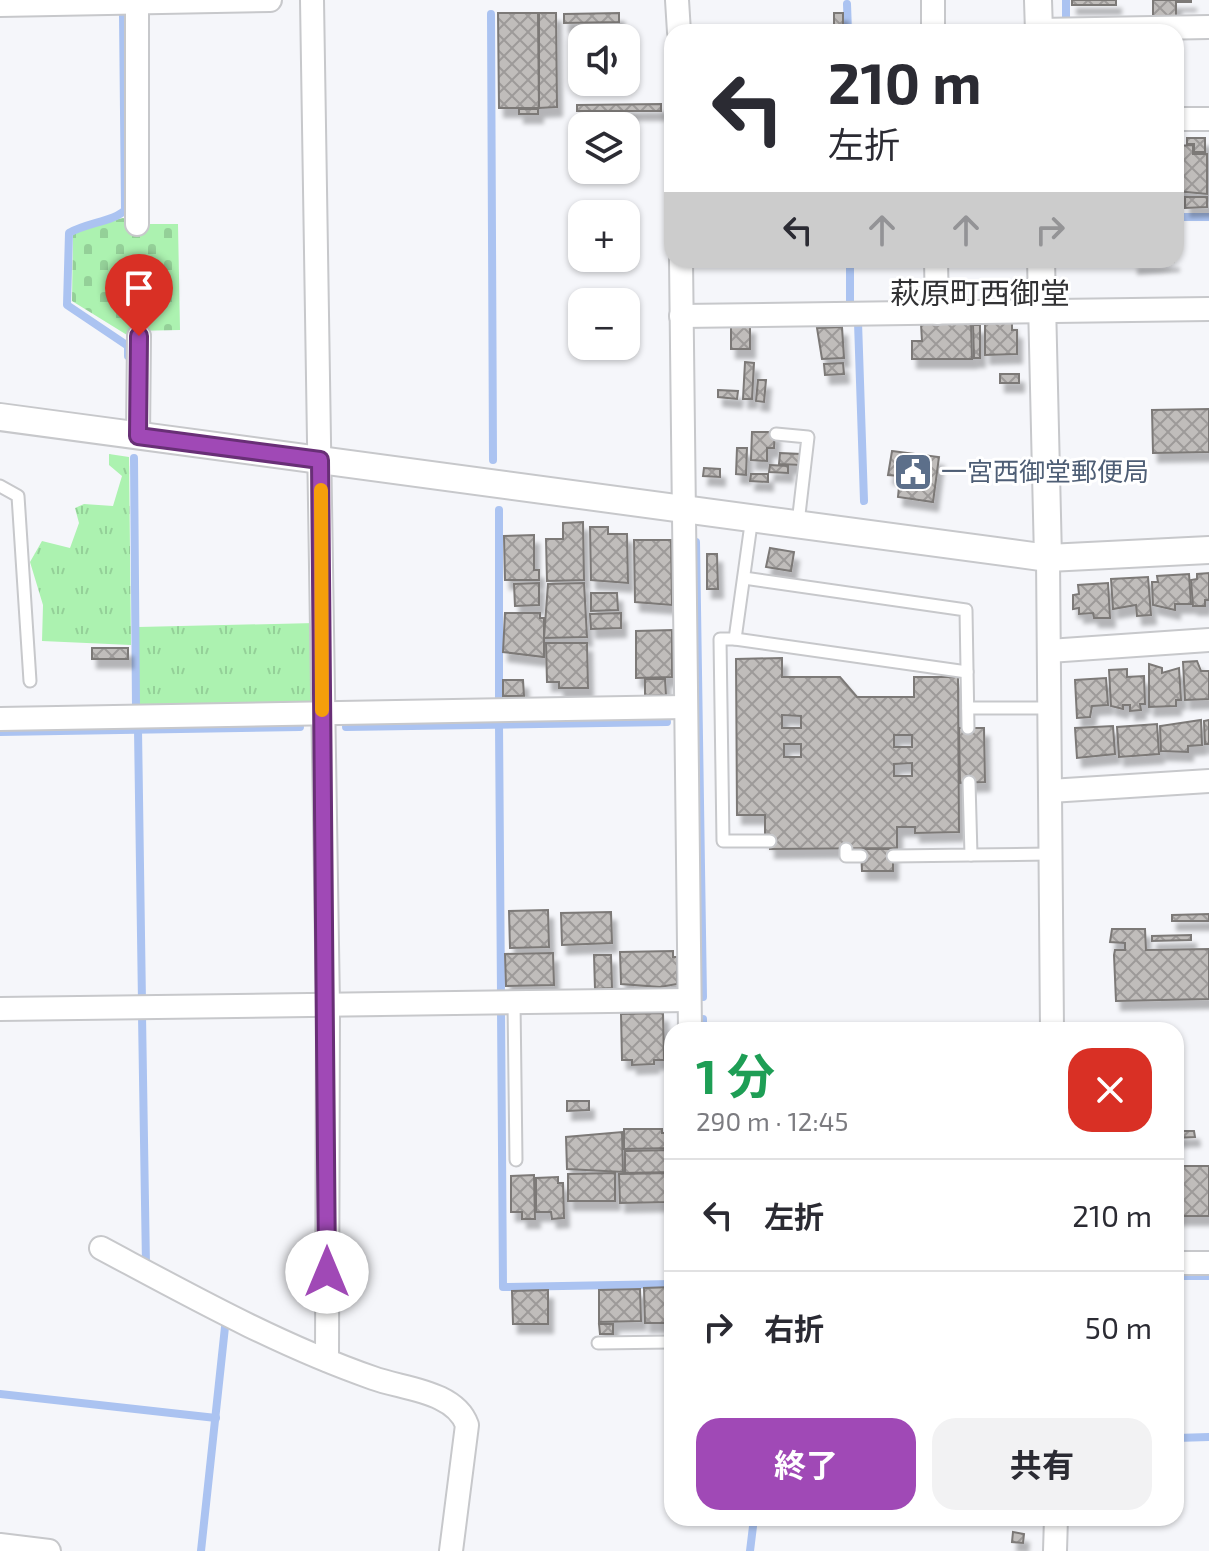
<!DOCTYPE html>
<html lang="ja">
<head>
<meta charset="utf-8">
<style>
  :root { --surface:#fff; --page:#f2f2f3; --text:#2b2b33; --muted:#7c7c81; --line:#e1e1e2; --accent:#a049b6 }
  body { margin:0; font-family:"Exo 2","Noto Sans JP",sans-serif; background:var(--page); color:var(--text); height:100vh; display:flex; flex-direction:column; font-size:30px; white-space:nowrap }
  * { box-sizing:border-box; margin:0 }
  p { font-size:26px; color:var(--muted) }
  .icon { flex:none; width:44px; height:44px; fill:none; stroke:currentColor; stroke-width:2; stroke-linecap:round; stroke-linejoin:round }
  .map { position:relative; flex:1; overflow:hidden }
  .side { position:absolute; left:664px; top:1022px; width:520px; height:504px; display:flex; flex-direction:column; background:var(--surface); border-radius:24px; box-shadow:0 2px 6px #0004 }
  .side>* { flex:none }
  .banner { position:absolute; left:664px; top:24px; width:520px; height:244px; border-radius:24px; box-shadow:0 2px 6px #0004; background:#fff; color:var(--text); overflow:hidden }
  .tools { position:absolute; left:568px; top:24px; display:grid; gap:16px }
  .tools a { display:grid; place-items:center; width:72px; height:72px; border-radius:16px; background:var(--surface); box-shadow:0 2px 6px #0004; font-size:40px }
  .pin { position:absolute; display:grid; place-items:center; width:68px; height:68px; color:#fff; margin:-82px -34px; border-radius:50% 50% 50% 0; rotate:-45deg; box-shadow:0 0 8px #0007 }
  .pin .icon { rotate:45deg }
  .me { position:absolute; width:88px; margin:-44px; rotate:0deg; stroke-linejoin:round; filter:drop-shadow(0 0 6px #0008) }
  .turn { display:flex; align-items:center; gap:28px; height:168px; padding:0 32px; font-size:36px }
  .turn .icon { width:104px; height:104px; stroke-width:2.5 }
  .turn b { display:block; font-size:56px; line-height:68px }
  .lanes { display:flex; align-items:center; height:76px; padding:0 32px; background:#0003; justify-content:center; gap:40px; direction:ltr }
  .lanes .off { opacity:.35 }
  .round { display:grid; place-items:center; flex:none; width:84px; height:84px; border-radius:24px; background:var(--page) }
  .headline { display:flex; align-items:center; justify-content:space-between; height:136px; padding:0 32px }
  h1 { font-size:48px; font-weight:700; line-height:60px; color:#1e9e55 }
  .primary-button { display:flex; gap:16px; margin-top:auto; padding:16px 32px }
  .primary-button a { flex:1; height:92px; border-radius:24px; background:var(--accent); color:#fff; font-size:32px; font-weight:700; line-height:92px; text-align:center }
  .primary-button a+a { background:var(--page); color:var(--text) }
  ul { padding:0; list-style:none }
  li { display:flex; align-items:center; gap:24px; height:112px; padding:0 32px; border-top:2px solid var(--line) }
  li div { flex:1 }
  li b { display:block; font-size:30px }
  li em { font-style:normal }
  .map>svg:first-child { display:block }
</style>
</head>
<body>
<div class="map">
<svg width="1209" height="1551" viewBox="0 0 1209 1551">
  <defs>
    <pattern id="grass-tufts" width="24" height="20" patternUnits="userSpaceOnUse" patternTransform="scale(2)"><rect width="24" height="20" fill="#acf2b0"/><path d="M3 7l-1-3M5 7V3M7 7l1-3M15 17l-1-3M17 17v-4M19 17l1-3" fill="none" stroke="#94d098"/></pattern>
    <pattern id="cemetery-stones" width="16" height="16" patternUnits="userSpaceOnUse" patternTransform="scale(2)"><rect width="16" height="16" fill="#acf2b0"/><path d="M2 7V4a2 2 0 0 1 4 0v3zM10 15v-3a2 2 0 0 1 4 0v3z" fill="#94d098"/></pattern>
    <pattern id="building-cross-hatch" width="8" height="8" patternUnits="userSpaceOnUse" patternTransform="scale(2)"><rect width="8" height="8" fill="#c0bdbb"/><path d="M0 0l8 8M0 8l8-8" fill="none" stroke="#9d9a99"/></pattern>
    <filter id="shadow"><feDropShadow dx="5" dy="9" stdDeviation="2" flood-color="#0004"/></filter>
  </defs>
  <rect width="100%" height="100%" fill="#f5f6fa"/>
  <!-- grass -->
  <g fill="url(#grass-tufts)">
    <polygon points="109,454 129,457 131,645 42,641 43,605 30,562 42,541 70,548 79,523 75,508 84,504 113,506 122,476 109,465"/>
    <polygon points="315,623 315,699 306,707 139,707 138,627"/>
  </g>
  <!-- cemetery -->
  <polygon fill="url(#cemetery-stones)" points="123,218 146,224 178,224 180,330 131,331 127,335 72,301 73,235 84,227"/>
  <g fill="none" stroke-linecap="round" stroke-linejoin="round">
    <!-- stream -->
    <g stroke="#abc3f1" stroke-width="8">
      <polyline points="1066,0 1066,22"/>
      <polyline points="847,4 848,32"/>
      <polyline points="491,14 493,460"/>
      <path d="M123 15 125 210C115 221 86 223 69 233L67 305 128 346V356"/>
      <polyline points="1176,217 1209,217"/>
      <polyline points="850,260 850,307"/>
      <polyline points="858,322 864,501"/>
      <polyline points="134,458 136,707"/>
      <polyline points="696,542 703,997"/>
      <polyline points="499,701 499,510"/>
      <polyline points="499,724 501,994"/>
      <polyline points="346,727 667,722"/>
      <polyline points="138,729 142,1003"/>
      <polyline points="0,732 300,727"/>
      <polyline points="501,1010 503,1287 672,1284"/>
      <polyline points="142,1015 146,1265"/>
      <polyline points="703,1019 703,1030"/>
      <polyline points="1176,1276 1209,1276"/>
      <polyline points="0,1394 216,1418"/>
      <polyline points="1176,1438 1209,1437"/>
      <polyline points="201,1551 225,1327"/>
      <polyline points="750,1551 754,1518"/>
    </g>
  </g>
  <!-- building -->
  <g fill="url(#building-cross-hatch)" stroke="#7c7977" stroke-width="2" fill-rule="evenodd" filter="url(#shadow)">
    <rect x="1072" y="0" width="44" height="5"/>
    <polygon points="1153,0 1191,0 1191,2 1176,2 1176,19 1153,19"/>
    <polygon points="498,13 538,13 539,108 499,108"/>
    <polygon points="539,13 556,13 557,107 539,108"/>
    <polygon points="619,13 619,22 564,23 564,14"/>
    <rect x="834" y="13" width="9" height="19"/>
    <polygon points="661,104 661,111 577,111 577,105"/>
    <rect x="519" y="109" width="19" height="5"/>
    <polygon points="1187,138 1205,138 1205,152 1194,152 1194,144 1187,144"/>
    <polygon points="1193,145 1193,154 1207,154 1207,194 1176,191 1176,146"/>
    <polygon points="1185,197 1207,197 1207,207 1185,208"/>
    <polygon points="1133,260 1174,260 1174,262 1133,265"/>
    <polygon points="985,322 1012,322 1012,330 1017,330 1017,354 985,355"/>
    <polygon points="921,324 971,324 972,359 912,359 912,341 922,341"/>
    <rect x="731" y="325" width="19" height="24"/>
    <polygon points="973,325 980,325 980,358 974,358"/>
    <polygon points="842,327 844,358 822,359 817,328"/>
    <polygon points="745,362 754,363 752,399 743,399"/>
    <polygon points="843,363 844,374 825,375 824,364"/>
    <rect x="1000" y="374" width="19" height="9"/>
    <polygon points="758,380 766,380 764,402 756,401"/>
    <polygon points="718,390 738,391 737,399 718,397"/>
    <polygon points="1209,409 1209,452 1153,453 1152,410"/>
    <polygon points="752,432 775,432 774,448 767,448 767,461 751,460"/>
    <polygon points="737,448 747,448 746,475 736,474"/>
    <polygon points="892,451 939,457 933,502 898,497 900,476 888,475"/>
    <polygon points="780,453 801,454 801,465 779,464"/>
    <polygon points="770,465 788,466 788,473 769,472"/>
    <polygon points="704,468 720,469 720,477 703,476"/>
    <polygon points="751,474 768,474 768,482 750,481"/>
    <polygon points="583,522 584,580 547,581 546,539 563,539 563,523"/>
    <polygon points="590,527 608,527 608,534 627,534 628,583 591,580"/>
    <polygon points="534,535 534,570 539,570 539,580 505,580 504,536"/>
    <polygon points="634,540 671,540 672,605 635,602"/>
    <polygon points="770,548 794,552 791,571 766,567"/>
    <polygon points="707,554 717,554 718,589 707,589"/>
    <polygon points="1209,573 1209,600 1205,600 1205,606 1193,606 1191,580 1197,579 1197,574"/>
    <polygon points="1189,574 1191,604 1175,604 1175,610 1153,605 1152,582 1158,582 1157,576"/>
    <polygon points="1148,577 1151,615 1137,616 1136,605 1113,609 1111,579"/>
    <polygon points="539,583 539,605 515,606 514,584"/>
    <polygon points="584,583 587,637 544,638 548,584"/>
    <polygon points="1108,583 1110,618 1094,618 1093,613 1079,614 1079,608 1073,609 1073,595 1079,594 1078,585"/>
    <polygon points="591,593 617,593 618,610 591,611"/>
    <polygon points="505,613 540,613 540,618 544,618 544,657 503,652"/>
    <polygon points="621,613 621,628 591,629 590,614"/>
    <polygon points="672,630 672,677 636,678 636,631"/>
    <polygon points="546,643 587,643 588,688 559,688 559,682 547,682"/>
    <rect x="92" y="648" width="36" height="11"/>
    <path d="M782 658V677H840L857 697H914V677H958L959 832 915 833V827H897V848L770 849V839H765V815H737L736 659ZM782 715 801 716V728H782ZM894 735H912V747H894ZM784 744H801V757H784ZM912 763V776H894V764Z"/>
    <polygon points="1197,661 1201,671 1209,671 1209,699 1185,700 1183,662"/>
    <polygon points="1149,664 1162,668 1162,673 1179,668 1181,700 1176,700 1176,706 1149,707"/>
    <polygon points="1127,669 1127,677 1144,676 1145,704 1140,704 1141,710 1130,711 1130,705 1123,705 1123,709 1111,706 1109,670"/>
    <polygon points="1106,678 1108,705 1092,706 1090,717 1077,718 1075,680"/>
    <polygon points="645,679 665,679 666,695 645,696"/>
    <polygon points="503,680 523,680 524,696 503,696"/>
    <polygon points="1201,720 1202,745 1188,746 1188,752 1161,751 1160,726"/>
    <polygon points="1209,720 1209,744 1205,744 1204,721"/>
    <polygon points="1157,724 1159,754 1119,757 1117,727"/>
    <polygon points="1113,726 1115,754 1077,758 1075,728"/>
    <polygon points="959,728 984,728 985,782 960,783"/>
    <polygon points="861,849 893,849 893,871 862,871"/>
    <polygon points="548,910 549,947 510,948 509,911"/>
    <polygon points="611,912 612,943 562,945 561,913"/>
    <polygon points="1209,914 1209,921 1172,921 1172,915"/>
    <polygon points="1112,929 1145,929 1146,950 1209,949 1209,999 1116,1001 1114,955 1115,950 1125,950 1125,943 1110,942"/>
    <polygon points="1191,935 1191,940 1152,941 1152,936"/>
    <polygon points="673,951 673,957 677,957 677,984 660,987 621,984 620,952"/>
    <polygon points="553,953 554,985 506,986 505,954"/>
    <polygon points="594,955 611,955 612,988 595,989"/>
    <polygon points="663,1013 664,1060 654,1060 654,1064 632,1065 632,1060 622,1060 621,1014"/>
    <polygon points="567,1101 589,1101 589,1110 567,1111"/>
    <polygon points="624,1129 662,1129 662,1133 672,1133 672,1148 624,1149"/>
    <polygon points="1176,1131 1194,1131 1195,1137 1176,1138"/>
    <polygon points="622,1132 623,1172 567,1169 566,1137"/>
    <polygon points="672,1150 672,1172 625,1173 625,1151"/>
    <rect x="1176" y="1166" width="33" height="50"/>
    <polygon points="615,1173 615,1201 568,1201 568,1174"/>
    <polygon points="671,1173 671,1202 620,1203 619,1174"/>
    <polygon points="534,1175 535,1219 522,1219 522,1212 511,1212 511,1176"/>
    <polygon points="558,1177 558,1183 563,1183 564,1218 552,1219 551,1212 536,1212 536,1178"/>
    <polygon points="672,1287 672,1323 645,1323 644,1288"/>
    <polygon points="640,1289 641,1321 599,1322 599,1290"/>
    <polygon points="548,1290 548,1324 513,1324 512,1291"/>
    <polygon points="599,1324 613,1324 613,1334 600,1334"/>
    <polygon points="1013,1532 1024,1534 1023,1543 1012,1542"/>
  </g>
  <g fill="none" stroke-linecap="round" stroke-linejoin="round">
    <defs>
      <g id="service">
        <polyline points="776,434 808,437 798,523"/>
        <polyline points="0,486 18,496 30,681"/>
        <polyline points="752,517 735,639 720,639 723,841 770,841"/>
        <polyline points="744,578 966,610 968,728"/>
        <polyline points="735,639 967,672"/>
        <polyline points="968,708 1049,708"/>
        <polyline points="846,849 846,856 861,856"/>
        <polyline points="971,855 1050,854"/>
        <polyline points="893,856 971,855 969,782"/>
        <polyline points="514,1002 516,1160"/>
        <polyline points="598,1343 672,1342"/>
      </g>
      <g id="minor">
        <polyline points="312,0 328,1007 327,1360"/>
        <polyline points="677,0 679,32"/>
        <polyline points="933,0 933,32"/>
        <polyline points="137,3 137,224"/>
        <polyline points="0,5 270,0"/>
        <polyline points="1039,30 1209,27"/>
        <polyline points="1176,119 1209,119"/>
        <polyline points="681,260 690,1030"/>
        <polyline points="936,260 937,313"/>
        <polyline points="681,316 1209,309"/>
        <polyline points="138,436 139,336"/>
        <polyline points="1048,558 1052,1030"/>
        <polyline points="1049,651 1209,640"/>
        <polyline points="0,719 685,707"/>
        <polyline points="1050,791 1209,781"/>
        <polyline points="0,1009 689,1000"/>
        <path d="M101 1248C189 1295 278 1345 373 1378 403 1389 455 1391 467 1425L451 1551"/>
        <polyline points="1176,1263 1209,1263"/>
        <polyline points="0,1545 49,1551"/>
        <polyline points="1055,1551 1056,1518"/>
      </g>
      <g id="tertiary">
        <polyline points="1038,0 1039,32"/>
        <polyline points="1041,260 1048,558"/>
        <polyline points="0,417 1048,558 1209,550"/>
      </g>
    </defs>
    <!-- service casing -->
    <use href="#service" stroke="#c7c8cb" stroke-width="15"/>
    <!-- minor casing -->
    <use href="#minor" stroke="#c7c8cb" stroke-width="26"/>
    <!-- tertiary casing -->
    <use href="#tertiary" stroke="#c7c8cb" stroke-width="30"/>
    <!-- service -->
    <use href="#service" stroke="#fff" stroke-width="11"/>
    <!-- minor -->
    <use href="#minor" stroke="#fff" stroke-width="22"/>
    <!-- tertiary -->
    <use href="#tertiary" stroke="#fff" stroke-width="26"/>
  </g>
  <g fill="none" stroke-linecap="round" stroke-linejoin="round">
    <defs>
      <polyline id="route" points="139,336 138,436 320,460 327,1272"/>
    </defs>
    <!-- route casing -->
    <use href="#route" stroke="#682f76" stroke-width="20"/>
    <!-- route -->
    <use href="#route" stroke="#a049b6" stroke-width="14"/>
    <!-- slow -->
    <polyline stroke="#f59e0b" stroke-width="14" points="321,490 322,710"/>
  </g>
  <!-- icons -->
  <defs>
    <symbol id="civic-square" viewBox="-11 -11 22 22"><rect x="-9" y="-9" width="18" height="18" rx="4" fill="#5c6f8a" stroke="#fff"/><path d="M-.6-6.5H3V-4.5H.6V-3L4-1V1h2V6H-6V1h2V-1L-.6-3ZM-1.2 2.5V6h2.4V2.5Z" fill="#fff"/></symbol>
  </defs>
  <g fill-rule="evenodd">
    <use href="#civic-square" x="891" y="450" width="44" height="44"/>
  </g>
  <g text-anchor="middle" stroke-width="6" stroke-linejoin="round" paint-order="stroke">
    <!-- service labels -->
    <g font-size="26" fill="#4e5e75" stroke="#fff" text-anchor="start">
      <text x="941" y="481">一宮西御堂郵便局</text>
    </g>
    <!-- quarter labels -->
    <g font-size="30" fill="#323234" stroke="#fff">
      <text x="980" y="304">萩原町西御堂</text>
    </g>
  </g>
</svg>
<div class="tools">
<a><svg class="icon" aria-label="sound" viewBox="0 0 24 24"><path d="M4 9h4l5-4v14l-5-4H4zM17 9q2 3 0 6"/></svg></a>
<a><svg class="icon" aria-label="layers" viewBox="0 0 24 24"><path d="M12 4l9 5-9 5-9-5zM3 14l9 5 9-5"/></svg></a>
<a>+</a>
<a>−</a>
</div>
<div class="pin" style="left:139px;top:336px;background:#d93025"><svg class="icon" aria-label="arrive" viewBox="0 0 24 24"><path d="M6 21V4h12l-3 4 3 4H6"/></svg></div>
<svg class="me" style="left:327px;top:1272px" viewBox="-20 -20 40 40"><circle r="19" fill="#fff"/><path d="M0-13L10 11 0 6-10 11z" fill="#a049b6"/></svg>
<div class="banner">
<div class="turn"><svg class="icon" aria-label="left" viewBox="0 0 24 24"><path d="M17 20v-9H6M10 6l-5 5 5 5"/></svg><div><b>210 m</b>左折</div></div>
<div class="lanes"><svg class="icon" aria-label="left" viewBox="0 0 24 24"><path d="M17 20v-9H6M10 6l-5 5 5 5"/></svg><svg class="icon off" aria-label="ahead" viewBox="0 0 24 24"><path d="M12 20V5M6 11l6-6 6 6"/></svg><svg class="icon off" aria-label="ahead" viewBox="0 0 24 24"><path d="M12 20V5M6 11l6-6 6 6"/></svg><svg class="icon off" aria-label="right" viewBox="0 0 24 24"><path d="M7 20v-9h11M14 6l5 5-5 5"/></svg></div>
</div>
<section class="side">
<div class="headline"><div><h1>1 分</h1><p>290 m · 12:45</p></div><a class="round" style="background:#d93025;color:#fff"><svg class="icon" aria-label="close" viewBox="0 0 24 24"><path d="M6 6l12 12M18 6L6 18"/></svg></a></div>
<ul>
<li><svg class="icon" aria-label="left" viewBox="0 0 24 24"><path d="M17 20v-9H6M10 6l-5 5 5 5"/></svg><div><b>左折</b></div><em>210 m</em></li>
<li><svg class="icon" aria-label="right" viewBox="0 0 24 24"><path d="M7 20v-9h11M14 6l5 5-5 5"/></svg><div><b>右折</b></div><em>50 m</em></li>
</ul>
<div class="primary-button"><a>終了</a><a>共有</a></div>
</section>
</div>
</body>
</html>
